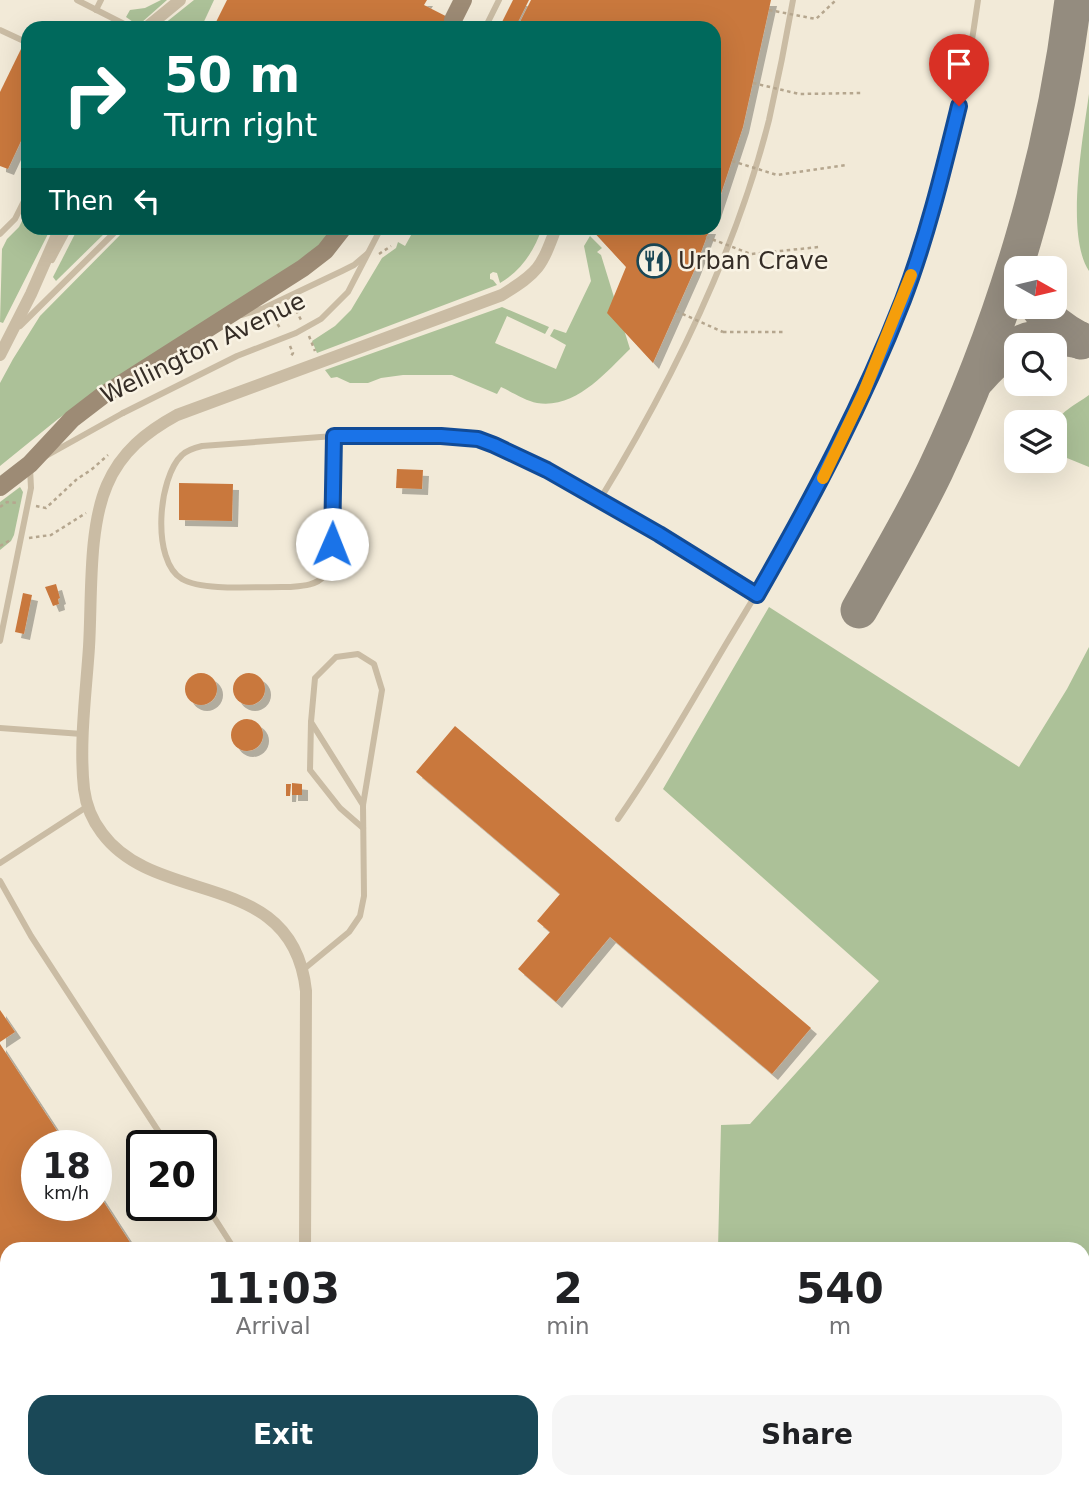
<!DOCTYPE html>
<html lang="en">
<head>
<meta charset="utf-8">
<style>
  :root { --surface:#fff; --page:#f6f6f6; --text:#202124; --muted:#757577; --accent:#1a4857 }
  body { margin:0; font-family:"DejaVu Sans",sans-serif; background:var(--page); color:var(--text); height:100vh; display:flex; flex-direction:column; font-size:26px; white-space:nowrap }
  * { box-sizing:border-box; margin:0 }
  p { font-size:23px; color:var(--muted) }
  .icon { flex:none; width:38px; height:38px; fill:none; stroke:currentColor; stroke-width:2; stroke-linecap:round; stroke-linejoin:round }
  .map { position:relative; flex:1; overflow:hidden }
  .sheet { position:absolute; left:0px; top:1242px; width:1090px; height:247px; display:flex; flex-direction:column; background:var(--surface); border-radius:21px 21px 0 0; box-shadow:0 7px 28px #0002 }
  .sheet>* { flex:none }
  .banner { position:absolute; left:21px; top:21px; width:700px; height:214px; border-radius:21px; box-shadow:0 7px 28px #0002; background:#00695c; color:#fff; overflow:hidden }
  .needle { width:46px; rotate:98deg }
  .fabs { position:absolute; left:1004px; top:256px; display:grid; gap:14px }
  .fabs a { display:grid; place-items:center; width:63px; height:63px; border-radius:14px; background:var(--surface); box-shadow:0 7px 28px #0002; font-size:35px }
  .speed { position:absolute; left:21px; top:1130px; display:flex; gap:14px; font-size:35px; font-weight:700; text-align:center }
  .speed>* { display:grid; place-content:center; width:91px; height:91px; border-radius:50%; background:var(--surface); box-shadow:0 7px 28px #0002; line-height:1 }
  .speed small { font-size:18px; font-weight:400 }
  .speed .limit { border:4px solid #111; border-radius:10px; background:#fff; color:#111 }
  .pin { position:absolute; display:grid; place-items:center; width:60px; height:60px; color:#fff; margin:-72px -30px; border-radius:50% 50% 50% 0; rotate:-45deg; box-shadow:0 0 7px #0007 }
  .pin .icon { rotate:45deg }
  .me { position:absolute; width:77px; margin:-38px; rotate:1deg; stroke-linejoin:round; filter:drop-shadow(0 0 5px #0008) }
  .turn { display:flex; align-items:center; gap:24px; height:147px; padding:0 28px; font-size:32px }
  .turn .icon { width:91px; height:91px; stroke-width:2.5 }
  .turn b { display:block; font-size:49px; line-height:60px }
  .then { display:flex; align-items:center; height:66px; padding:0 28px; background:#0003; gap:14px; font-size:26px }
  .eta { display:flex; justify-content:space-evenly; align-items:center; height:119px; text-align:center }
  .eta b { font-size:42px; font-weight:700; line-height:49px }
  .cta { display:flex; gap:14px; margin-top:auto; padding:14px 28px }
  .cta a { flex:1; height:80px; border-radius:21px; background:var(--accent); color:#fff; font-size:28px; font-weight:700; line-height:80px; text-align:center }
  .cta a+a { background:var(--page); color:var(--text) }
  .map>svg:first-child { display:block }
</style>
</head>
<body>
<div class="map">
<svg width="1089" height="1488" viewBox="0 0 1089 1488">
  <defs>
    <filter id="shadow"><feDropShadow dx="6" dy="6" stdDeviation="0" flood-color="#0004"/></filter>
  </defs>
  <rect width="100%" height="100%" fill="#f2ead8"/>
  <!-- green -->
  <g fill="#acc198">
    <polygon points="161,0 167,0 141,23 136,24 126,17 130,10 145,8"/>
    <polygon points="194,0 214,0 201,28 159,28"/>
    <path d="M1089 94V271C1065 235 1083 137 1089 94Z"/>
    <polygon points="28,209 28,228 51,228 3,323 0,322 2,249 7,239 19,227"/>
    <polygon points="78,228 110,228 56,281 53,277"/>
    <polygon points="127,228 335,228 304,261 109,383 58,419 0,466 0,383 13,359 40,316"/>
    <path d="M415 228H542C534 251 522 270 500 283L497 273 493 272 490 274V279L493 280 497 285 317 353 312 341 335 326 351 310 382 258 396 248 398 242 405 246Z"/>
    <path d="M590 236 602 248 597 252 601 255 630 349C605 373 576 409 537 403 526 401 512 392 501 387L497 394 452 375H403L381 378 368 383H350L337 377 331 378 325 370 502 307 549 327 545 334 507 316 495 343 556 369 566 345 550 336 554 329 566 333 591 281 584 246Z"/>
    <path d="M1089 395V467L1062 456 1055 450C1055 412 1059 416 1089 395Z"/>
    <polygon points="20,487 23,492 14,535 11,541 0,550 0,502"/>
    <polygon points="769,607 1019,767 1067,689 1089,647 1089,1488 713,1488 713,1482 1083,1482 1083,1250 718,1249 721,1125 750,1124 879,981 663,789"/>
  </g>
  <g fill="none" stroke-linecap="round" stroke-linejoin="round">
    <!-- taxiway -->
    <g stroke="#948c7f" stroke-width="37">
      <path d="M1038 306C1049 322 1064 332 1081 341"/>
      <path d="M977 379C1007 343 1035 331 1080 340"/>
      <path d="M859 610C885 564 912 519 935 471 1005 323 1053 162 1073 0"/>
    </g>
  </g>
  <!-- building -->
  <g fill="#c9783e" filter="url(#shadow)">
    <polygon points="227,0 427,0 424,5 469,28 423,28 415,24 413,28 213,28"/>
    <polygon points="513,0 529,0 515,28 499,28"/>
    <polygon points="531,0 771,0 743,127 714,215 714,28 517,28"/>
    <polygon points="21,49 28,52 28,126 8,169 0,166 0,92"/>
    <polygon points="590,228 710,228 694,271 653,363 607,313 626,267"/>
    <polygon points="397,469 423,470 422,489 396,488"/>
    <polygon points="179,483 233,484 232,521 179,520"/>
    <polygon points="56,584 60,598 58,599 59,604 53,606 45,587"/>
    <polygon points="23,593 32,595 24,634 15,632"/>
    <circle cx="249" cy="689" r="16"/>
    <circle cx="201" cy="689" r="16"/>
    <circle cx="247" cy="735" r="16"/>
    <polygon points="455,726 811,1028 772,1074 610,937 556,1002 518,969 550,932 537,921 560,894 416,772"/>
    <polygon points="292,783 302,784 302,795 292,795"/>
    <polygon points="286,784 291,784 290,796 286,796"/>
    <polygon points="0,1010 15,1032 0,1042"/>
    <polygon points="0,1044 67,1146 37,1146 37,1206 96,1206 96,1190 135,1250 7,1250 7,1364 0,1369"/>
  </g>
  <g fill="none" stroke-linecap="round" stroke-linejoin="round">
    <!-- path -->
    <g stroke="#b5a68e" stroke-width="2.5" stroke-dasharray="3.5 3.5" stroke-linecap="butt">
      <polyline points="379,254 391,246"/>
      <polyline points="296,305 294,306 301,320"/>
      <polyline points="277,311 275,320 280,328"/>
      <polyline points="723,332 784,332"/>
      <polyline points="309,336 315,351"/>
      <polyline points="290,346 293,353 290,358"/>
      <polyline points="36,506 46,508 77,479 91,470 108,455"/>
      <polyline points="0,507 7,502 19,503"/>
      <polyline points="29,538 51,535 86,513"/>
      <polyline points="0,546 12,539"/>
    </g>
    <!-- lane -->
    <g stroke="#cabca4" stroke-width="6">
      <polyline points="77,0 132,28"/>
      <polyline points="96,10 101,0"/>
      <polyline points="485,28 499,0"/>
      <polyline points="0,30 28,43"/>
      <polyline points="0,234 15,219 28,193"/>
      <polyline points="52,260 69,228"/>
      <polyline points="242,315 264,308 342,271 354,265 367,254"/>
      <polyline points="20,326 119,228"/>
      <path d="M334 436C333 461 337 560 324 576 316 586 300 586 289 587 262 586 204 592 182 579 151 561 158 477 182 455 187 450 194 448 202 446L334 436 403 434 478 439 547 470 659 534 757 595"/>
      <polyline points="46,456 123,413"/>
      <path d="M599 501C671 383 735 255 769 120 778 80 786 40 793 0"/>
      <polyline points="0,641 31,488 30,468"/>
      <polyline points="311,722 310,770 340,808 363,828"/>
      <polyline points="0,728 82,734"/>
      <path d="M618 819C657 763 691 703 726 644 765 579 805 515 839 447 907 307 957 155 978 0"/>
      <polyline points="0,863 88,806"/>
      <polyline points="0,881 31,936 168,1146"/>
      <polyline points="304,969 349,932 360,916 364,896 363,805 382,690 374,664 358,654 336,657 315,678 311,722 363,805"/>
      <polyline points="201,1197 235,1250"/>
      <polyline points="0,1470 7,1465"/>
      <polyline points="240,1482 247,1488"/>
      <polyline points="293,1482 300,1488"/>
      <polyline points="943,1482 976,1488"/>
    </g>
    <!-- street -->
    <g stroke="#cabca4" stroke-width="12">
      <polyline points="146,28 180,0"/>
      <polyline points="0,355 31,294 60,228"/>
      <path d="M305 1250 306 991C293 867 157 908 102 833 92 820 86 805 84 789 79 743 86 693 89 647 92 598 88 529 107 485 121 452 146 432 177 415L502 295C539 272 541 268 556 228"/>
      <polyline points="305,1488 305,1482"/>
    </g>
    <!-- secondary -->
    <g stroke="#9d8b75" stroke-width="18">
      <polyline points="453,20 463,0"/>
      <polyline points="0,487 30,464 72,419 102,396 303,268 325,251 343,228"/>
    </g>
    <!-- path-bridge -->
    <g stroke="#b5a68e" stroke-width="2.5" stroke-dasharray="3.5 3.5" stroke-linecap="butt">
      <polyline points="769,10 816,19 836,0"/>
      <polyline points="753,83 799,94 861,93"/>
      <polyline points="732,161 777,175 846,165"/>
      <polyline points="706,237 751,254 819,247"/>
      <polyline points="676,311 723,332"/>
    </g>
    <!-- lane-bridge -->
    <polyline stroke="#cabca4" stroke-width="6" points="123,413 237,356 296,333 321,319 348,292 381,228"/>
  </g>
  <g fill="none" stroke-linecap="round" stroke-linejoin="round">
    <defs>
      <path id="route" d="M332 544 334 436H441L478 439 494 445 547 470 659 534 757 595C812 499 863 403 903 300 927 237 943 171 959 106"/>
    </defs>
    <!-- route casing -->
    <use href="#route" stroke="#114b97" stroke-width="18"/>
    <!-- route -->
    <use href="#route" stroke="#1a73e8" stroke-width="12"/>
    <!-- slow -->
    <polyline stroke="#f59e0b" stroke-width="12" points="823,478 864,392 911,275"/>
  </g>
  <!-- icons -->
  <defs>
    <symbol id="restaurant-ring" viewBox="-11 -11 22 22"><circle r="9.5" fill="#f9f3e4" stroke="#1a4857" stroke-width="1.5"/><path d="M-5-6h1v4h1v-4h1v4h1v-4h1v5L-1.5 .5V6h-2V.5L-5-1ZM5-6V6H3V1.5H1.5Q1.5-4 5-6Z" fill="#1a4857"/></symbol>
  </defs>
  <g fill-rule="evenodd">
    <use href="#restaurant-ring" x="635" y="242" width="38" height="38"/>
  </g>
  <g text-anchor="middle" stroke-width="5" stroke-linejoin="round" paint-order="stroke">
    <!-- poi labels -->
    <g font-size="24" fill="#352d26" stroke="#f9f3e4" text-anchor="start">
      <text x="678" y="269">Urban Crave</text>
    </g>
    <!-- street labels -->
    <g font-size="24" fill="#352d26" stroke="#f9f3e4">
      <text transform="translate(203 348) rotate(-26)" y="8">Wellington Avenue</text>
    </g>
  </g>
</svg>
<div class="fabs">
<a><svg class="needle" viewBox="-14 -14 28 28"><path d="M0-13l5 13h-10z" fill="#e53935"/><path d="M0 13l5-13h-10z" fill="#757577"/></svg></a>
<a><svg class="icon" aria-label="search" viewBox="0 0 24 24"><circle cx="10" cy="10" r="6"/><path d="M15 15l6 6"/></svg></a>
<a><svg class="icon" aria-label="layers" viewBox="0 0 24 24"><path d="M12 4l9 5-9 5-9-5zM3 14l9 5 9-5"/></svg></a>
</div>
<div class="speed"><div>18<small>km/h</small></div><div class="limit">20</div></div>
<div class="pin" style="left:959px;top:106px;background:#d93025"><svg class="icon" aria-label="arrive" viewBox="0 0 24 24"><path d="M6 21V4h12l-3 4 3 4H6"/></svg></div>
<svg class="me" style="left:332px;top:544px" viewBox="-20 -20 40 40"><circle r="19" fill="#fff"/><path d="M0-13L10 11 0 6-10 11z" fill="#1a73e8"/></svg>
<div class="banner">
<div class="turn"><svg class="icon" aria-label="right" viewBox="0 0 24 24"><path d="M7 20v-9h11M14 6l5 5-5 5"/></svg><div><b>50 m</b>Turn right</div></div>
<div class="then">Then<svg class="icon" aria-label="left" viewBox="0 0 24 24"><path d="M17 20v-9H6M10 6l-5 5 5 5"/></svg></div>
</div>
<section class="sheet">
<div class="eta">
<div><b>11:03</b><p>Arrival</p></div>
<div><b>2</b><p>min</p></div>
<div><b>540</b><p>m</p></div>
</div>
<div class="cta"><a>Exit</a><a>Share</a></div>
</section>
</div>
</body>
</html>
